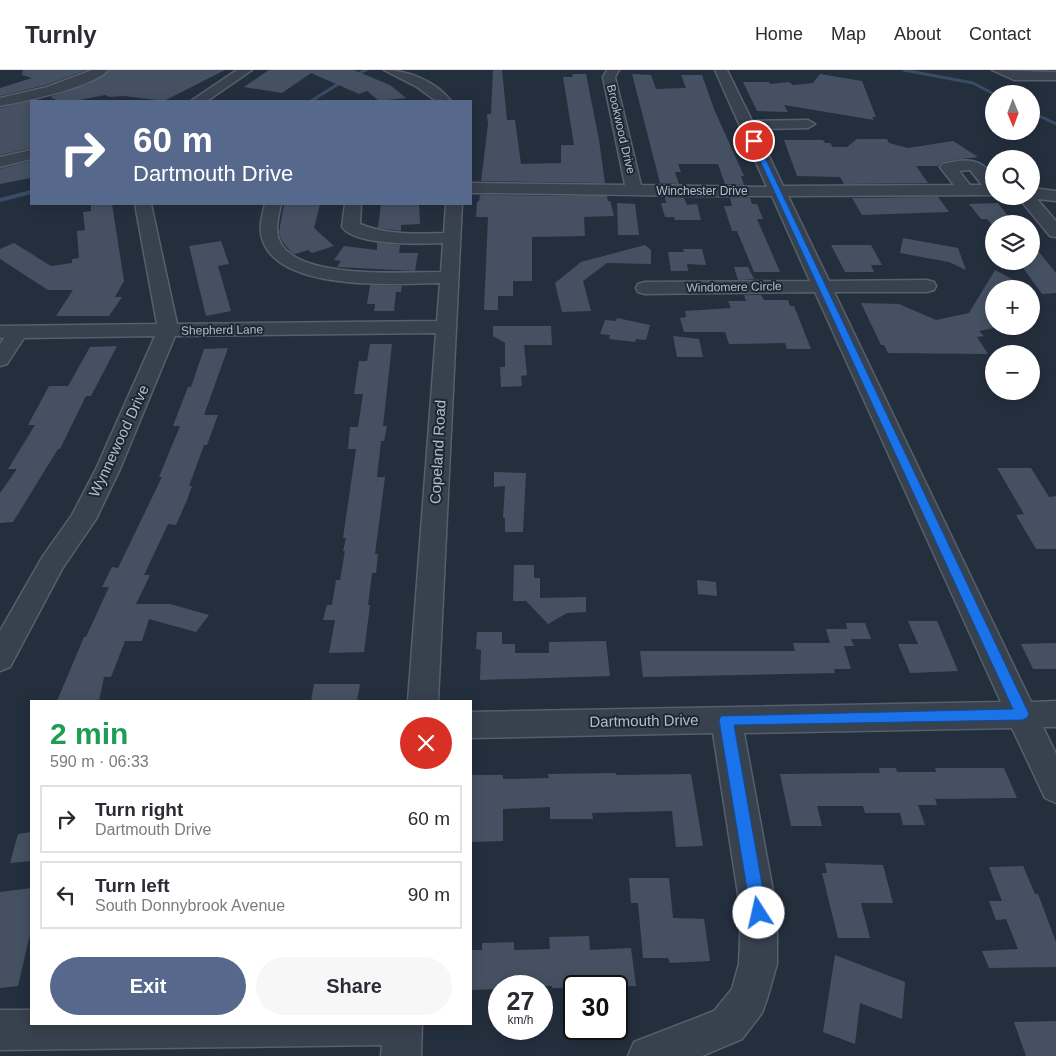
<!DOCTYPE html>
<html lang="en">
<head>
<meta charset="utf-8">
<style>
  :root { --surface:#fff; --page:#f7f7f7; --text:#2b2b33; --muted:#7c7c81; --line:#e1e1e2; --accent:#56698c }
  body { margin:0; font-family:Arial,sans-serif; background:var(--page); color:var(--text); height:100vh; display:flex; flex-direction:column; font-size:19px; white-space:nowrap }
  * { box-sizing:border-box; margin:0 }
  p { font-size:16px; color:var(--muted) }
  .icon { flex:none; width:28px; height:28px; fill:none; stroke:currentColor; stroke-width:2; stroke-linecap:round; stroke-linejoin:round }
  .map { position:relative; flex:1; overflow:hidden }
  .side { position:absolute; left:30px; top:630px; width:442px; height:325px; display:flex; flex-direction:column; background:var(--surface); border-radius:0px; box-shadow:0 2px 12px #0003 }
  .side>* { flex:none }
  .guide { position:absolute; left:30px; top:30px; width:442px; height:105px; border-radius:0px; box-shadow:0 2px 12px #0003; background:#56698c; color:#fff; overflow:hidden }
  .needle { width:32px; rotate:179deg }
  .tools { position:absolute; left:985px; top:15px; display:grid; gap:10px }
  .tools a { display:grid; place-items:center; width:55px; height:55px; border-radius:50%; background:var(--surface); box-shadow:0 2px 12px #0003; font-size:25px }
  .speed { position:absolute; left:488px; top:905px; display:flex; gap:10px; font-size:25px; font-weight:700; text-align:center }
  .speed>* { display:grid; place-content:center; width:65px; height:65px; border-radius:50%; background:var(--surface); box-shadow:0 2px 12px #0003; line-height:1 }
  .speed small { font-size:12px; font-weight:400 }
  .speed .limit { border:2px solid #111; border-radius:8px; background:#fff; color:#111 }
  .pin { position:absolute; display:grid; place-items:center; width:42px; height:42px; color:#fff; margin:-21px; border:2px solid #fff; border-radius:50%; box-shadow:0 1px 5px #0007 }
  .me { position:absolute; width:55px; margin:-28px; rotate:350deg; stroke-linejoin:round; filter:drop-shadow(0 0 4px #0008) }
  .turn { display:flex; align-items:center; gap:18px; height:105px; padding:0 20px; font-size:22px }
  .turn .icon { width:65px; height:65px; stroke-width:2.5 }
  .turn b { display:block; font-size:35px; line-height:42px }
  .round { display:grid; place-items:center; flex:none; width:52px; height:52px; border-radius:26px; background:var(--page) }
  .summary { display:flex; align-items:center; justify-content:space-between; height:85px; padding:0 20px }
  h1 { font-size:30px; font-weight:600; line-height:38px; color:#1e9e55 }
  .button { display:flex; gap:10px; margin-top:auto; padding:10px 20px }
  .button a { flex:1; height:58px; border-radius:30px; background:var(--accent); color:#fff; font-size:20px; font-weight:600; line-height:58px; text-align:center }
  .button a+a { background:var(--page); color:var(--text) }
  ul { padding:0; list-style:none }
  li { display:flex; align-items:center; gap:15px; height:68px; margin:0 10px 8px; padding:0 10px; border:2px solid var(--line); border-radius:0px }
  li div { flex:1 }
  li b { display:block; font-size:19px }
  li em { font-style:normal }
  header { display:flex; align-items:center; gap:30px; box-sizing:border-box; height:70px; padding:0 25px; background:var(--surface); border-bottom:1px solid var(--line) }
  header strong { font-size:24px }
  nav { display:flex; gap:28px; margin-inline-start:auto; font-size:18px }
  .map>svg:first-child { display:block }
</style>
</head>
<body>
<header>
<strong>Turnly</strong>
<nav><a>Home</a><a>Map</a><a>About</a><a>Contact</a></nav>
</header>
<div class="map">
<svg width="1056" height="986" viewBox="0 0 1056 986">
  <rect width="100%" height="100%" fill="#242f3e"/>
  <g fill="none" stroke-linecap="round" stroke-linejoin="round">
    <!-- stream-far1 -->
    <g stroke="#394c67" stroke-width="3">
      <polyline points="904,0 973,13 994,24"/>
      <polyline points="353,6 366,0"/>
      <polyline points="311,31 343,11"/>
      <polyline points="1031,42 1056,54"/>
    </g>
    <!-- stream -->
    <polyline stroke="#394c67" stroke-width="4" points="0,130 31,122"/>
  </g>
  <!-- building -->
  <g fill="#455162">
    <polygon points="23,0 87,0 46,15 0,26 0,18 32,8 22,5"/>
    <polygon points="110,0 225,0 164,31 124,26 110,27 105,25 75,31 58,31 50,27 89,14"/>
    <polygon points="269,0 354,0 390,15 406,28 379,31 367,21 359,24 311,3 282,23 244,17"/>
    <polygon points="493,0 502,0 507,50 515,50 521,94 561,93 561,75 574,75 563,7 572,7 573,4 586,4 599,70 605,113 481,111 488,55 487,44 491,44"/>
    <polygon points="632,4 651,5 656,19 686,18 681,5 702,5 714,39 744,106 741,106 744,115 725,114 718,94 678,94 681,102 675,102 679,114 660,113"/>
    <polygon points="820,4 862,11 876,47 872,47 874,50 784,35 788,42 757,41 743,12 769,12 770,14 789,12 793,15 813,13"/>
    <polygon points="31,31 31,78 0,85 0,38"/>
    <polygon points="857,69 887,69 889,73 908,78 953,71 978,87 953,90 943,92 938,96 916,96 928,113 844,114 840,107 797,106 784,70 823,70 825,73 830,73 833,77 847,77"/>
    <polygon points="31,91 31,108 0,114 0,99"/>
    <polygon points="480,125 607,126 608,131 610,131 614,146 584,147 585,166 532,167 532,211 513,211 513,226 498,226 498,240 484,240 488,147 476,147 477,132 479,131"/>
    <polygon points="665,127 684,128 687,135 697,134 701,150 675,150 674,147 665,147 661,133 666,133"/>
    <polygon points="938,127 949,142 862,145 852,128"/>
    <polygon points="730,128 750,128 752,134 757,134 763,149 757,149 780,202 754,202 737,161 732,161 724,136 732,136"/>
    <polygon points="617,133 635,134 639,165 618,165"/>
    <polygon points="998,133 1014,154 991,154 987,149 981,149 969,134"/>
    <polygon points="91,134 112,134 124,211 115,227 122,227 109,246 56,246 73,220 48,220 0,189 0,179 14,173 51,196 72,193 72,189 79,188 77,161 85,160 83,142 91,141"/>
    <polygon points="284,134 320,134 314,158 334,176 312,183 308,180 295,184 292,183 282,171 279,162"/>
    <polygon points="381,134 419,134 420,154 401,155 401,161 378,158"/>
    <polygon points="903,168 958,178 966,200 949,192 900,183"/>
    <polygon points="221,171 229,194 218,196 231,241 206,246 189,176"/>
    <polygon points="1031,172 1056,203 1056,223 1042,224 1018,191 1031,191"/>
    <polygon points="377,173 400,175 399,183 418,183 415,201 337,197 341,191 334,190 344,176 377,180"/>
    <polygon points="645,175 651,180 651,194 607,193 583,211 591,241 562,242 555,213 581,192"/>
    <polygon points="831,175 871,175 882,195 871,195 874,202 845,202"/>
    <polygon points="683,179 702,179 706,195 687,194 688,201 671,201 668,182 684,182"/>
    <polygon points="734,197 748,197 754,209 738,210"/>
    <polygon points="995,200 1031,219 994,219 994,258 979,261 984,266 977,267 988,284 888,283 884,275 881,275 861,233 899,234 936,250 969,243"/>
    <polygon points="370,215 402,216 401,222 396,222 394,241 374,241 375,234 367,234"/>
    <polygon points="744,225 761,225 764,230 788,230 790,236 794,236 811,279 787,279 785,273 729,274 725,262 684,262 680,248 686,247 685,241 731,238 728,231 746,231"/>
    <polygon points="617,248 650,255 646,270 636,269 635,272 609,269 610,265 600,264 605,250 616,251"/>
    <polygon points="493,256 551,256 552,275 524,275 527,305 521,306 522,316 501,317 500,297 505,297 505,273 493,266"/>
    <polygon points="673,266 699,269 703,287 677,287"/>
    <polygon points="370,274 392,274 383,356 387,356 384,371 381,371 377,407 385,407 375,484 378,484 376,503 372,503 368,535 370,535 364,582 329,583 335,550 323,550 327,535 332,535 336,510 340,510 345,481 343,481 346,468 343,468 356,379 348,379 350,357 358,357 363,324 354,324 359,291 367,291"/>
    <polygon points="117,276 91,326 86,326 60,379 58,379 13,452 0,453 0,423 17,399 8,399 35,355 28,355 49,316 68,316 90,277"/>
    <polygon points="228,278 204,345 218,345 207,375 204,375 189,416 192,416 187,430 176,455 168,454 144,505 150,505 136,534 170,534 209,545 196,562 149,549 142,571 125,571 111,607 104,607 99,631 57,631 84,567 86,567 109,517 102,517 112,497 118,498 162,407 159,407 180,356 173,356 188,317 191,317 204,279"/>
    <polygon points="997,398 1031,398 1049,427 1056,426 1056,479 1036,479 1016,445 1024,444"/>
    <polygon points="494,402 526,403 523,462 505,462 505,448 503,448 505,416 494,417"/>
    <polygon points="514,495 534,495 534,508 540,508 540,528 586,527 586,542 567,543 548,554 526,531 513,531"/>
    <polygon points="697,510 716,512 717,526 698,524"/>
    <polygon points="908,551 937,551 958,601 910,603 898,574 918,574"/>
    <polygon points="846,553 865,553 871,569 851,569 854,576 844,576 851,599 834,599 835,603 643,607 640,581 795,581 793,573 830,573 826,559 847,559"/>
    <polygon points="477,562 502,562 502,574 515,574 515,583 549,583 549,572 606,571 610,606 480,610 481,580 476,579"/>
    <polygon points="1056,573 1056,599 1033,599 1021,574"/>
    <polygon points="314,614 360,614 357,631 311,631"/>
    <polygon points="879,698 896,698 897,702 936,702 935,698 1004,698 1017,728 935,729 937,735 918,735 925,755 903,755 900,743 865,743 863,736 817,736 822,756 791,756 780,704 880,703"/>
    <polygon points="616,703 616,705 691,704 703,776 676,777 672,741 592,743 593,749 550,749 550,737 503,739 503,771 472,772 471,705 503,705 503,709 549,708 548,704"/>
    <polygon points="31,762 31,791 10,793 18,764"/>
    <polygon points="825,793 883,795 893,833 861,833 870,868 838,868 822,803 827,803"/>
    <polygon points="1023,796 1035,824 1038,824 1056,872 1056,897 989,898 982,881 1018,879 1006,849 996,850 989,831 1002,831 989,797"/>
    <polygon points="629,808 669,808 673,848 704,849 710,891 670,893 668,888 643,888 638,833 631,833"/>
    <polygon points="31,818 31,860 18,916 0,918 0,822"/>
    <polygon points="589,866 590,880 631,878 636,916 552,918 552,916 499,916 499,919 471,920 471,880 482,880 482,873 514,872 514,880 550,879 549,867"/>
    <polygon points="835,885 905,912 902,949 860,933 855,974 823,962"/>
    <polygon points="1056,951 1056,986 1026,986 1014,952"/>
  </g>
  <g fill="none" stroke-linecap="round" stroke-linejoin="round">
    <defs>
      <g id="minor">
        <path d="M92 0H108C94 17 23 32 0 36V28L47 17Z"/>
        <polygon points="237,0 252,0 207,31 191,31"/>
        <path d="M384 0C407 0 436 11 451 31H436L417 17Z"/>
        <path d="M607 0H619L615 7 641 115 767 117 715 0H727L752 51 808 50 815 54 808 58 756 59 783 116 954 115 940 97 943 94C972 86 994 90 994 125L788 126 829 211 927 210 934 212 936 216 934 220 927 222H834L1031 632 1056 631V657H1043L1056 684V733L1045 728 1012 658 744 663 777 843V894L767 929 762 943 742 969 702 986H628L634 972 714 941 732 919 739 894 741 843 713 663 471 668V642L1001 632 815 222 645 224 638 222 636 218 638 214 645 212 810 211 772 126C671 127 572 123 471 123V113L625 115 603 7ZM970 100 982 115H970L959 101Z"/>
        <polygon points="992,0 1056,2 1056,10 1014,10"/>
        <polygon points="31,80 31,89 0,97 0,87"/>
        <polygon points="1031,118 1056,121 1056,131 1037,129 1056,151 1056,167 1050,166 1022,132 1020,126 1031,126"/>
        <path d="M135 134H151L177 254 437 251 440 213C397 214 281 222 263 171 258 159 262 146 265 134H281C279 145 274 160 280 172 299 210 404 202 441 202L443 173C421 174 355 176 342 157L345 134H361L360 154C387 165 415 164 444 163L446 134H462L438 631H408L436 263 175 266 120 399 96 449 62 499 10 597 0 601V561L43 486 72 445 96 399 155 266 24 268 7 294 0 296V274L4 268H0V256L157 254Z"/>
        <polygon points="0,940 31,940 31,954 422,954 421,986 381,986 382,975 0,980"/>
      </g>
    </defs>
    <!-- minor casing -->
    <use href="#minor" stroke="#565f6c" stroke-width="3"/>
    <!-- minor -->
    <use href="#minor" fill="#38414e" fill-rule="evenodd"/>
  </g>
  <!-- route -->
  <polygon fill="#1a73e8" stroke="#114b97" points="754,69 757,71 1029,644 1027,648 1022,650 734,655 767,843 764,849 759,851 754,849 751,843 719,650 721,646 1013,639 751,71"/>
  <g text-anchor="middle" stroke-width="4" stroke-linejoin="round" paint-order="stroke">
    <!-- far-street labels -->
    <g font-size="12" fill="#b4bcc9" stroke="#1d2633">
      <text transform="translate(621 59) rotate(77)" y="4">Brookwood Drive</text>
      <text x="702" y="125">Winchester Drive</text>
      <text transform="translate(734 217) rotate(-1)" y="4">Windomere Circle</text>
      <text transform="translate(222 260) rotate(-1)" y="4">Shepherd Lane</text>
    </g>
    <!-- street labels -->
    <g font-size="15" fill="#b4bcc9" stroke="#1d2633">
      <text transform="translate(119 371) rotate(-65)" y="5">Wynnewood Drive</text>
      <text transform="translate(438 382) rotate(-87)" y="5">Copeland Road</text>
      <text transform="translate(644 651) rotate(-1)" y="5">Dartmouth Drive</text>
    </g>
  </g>
</svg>
<div class="tools">
<a><svg class="needle" viewBox="-14 -14 28 28"><path d="M0-13l5 13h-10z" fill="#e53935"/><path d="M0 13l5-13h-10z" fill="#7c7c81"/></svg></a>
<a><svg class="icon" aria-label="search" viewBox="0 0 24 24"><circle cx="10" cy="10" r="6"/><path d="M15 15l6 6"/></svg></a>
<a><svg class="icon" aria-label="layers" viewBox="0 0 24 24"><path d="M12 4l9 5-9 5-9-5zM3 14l9 5 9-5"/></svg></a>
<a>+</a>
<a>−</a>
</div>
<div class="speed"><div>27<small>km/h</small></div><div class="limit">30</div></div>
<div class="pin" style="left:754px;top:71px;background:#d93025"><svg class="icon" aria-label="arrive" viewBox="0 0 24 24"><path d="M6 21V4h12l-3 4 3 4H6"/></svg></div>
<svg class="me" style="left:759px;top:843px" viewBox="-20 -20 40 40"><circle r="19" fill="#fff"/><path d="M0-13L10 11 0 6-10 11z" fill="#1a73e8"/></svg>
<div class="guide">
<div class="turn"><svg class="icon" aria-label="right" viewBox="0 0 24 24"><path d="M7 20v-9h11M14 6l5 5-5 5"/></svg><div><b>60 m</b>Dartmouth Drive</div></div>
</div>
<section class="side">
<div class="summary"><div><h1>2 min</h1><p>590 m · 06:33</p></div><a class="round" style="background:#d93025;color:#fff"><svg class="icon" aria-label="close" viewBox="0 0 24 24"><path d="M6 6l12 12M18 6L6 18"/></svg></a></div>
<ul>
<li><svg class="icon" aria-label="right" viewBox="0 0 24 24"><path d="M7 20v-9h11M14 6l5 5-5 5"/></svg><div><b>Turn right</b><p>Dartmouth Drive</p></div><em>60 m</em></li>
<li><svg class="icon" aria-label="left" viewBox="0 0 24 24"><path d="M17 20v-9H6M10 6l-5 5 5 5"/></svg><div><b>Turn left</b><p>South Donnybrook Avenue</p></div><em>90 m</em></li>
</ul>
<div class="button"><a>Exit</a><a>Share</a></div>
</section>
</div>
</body>
</html>
